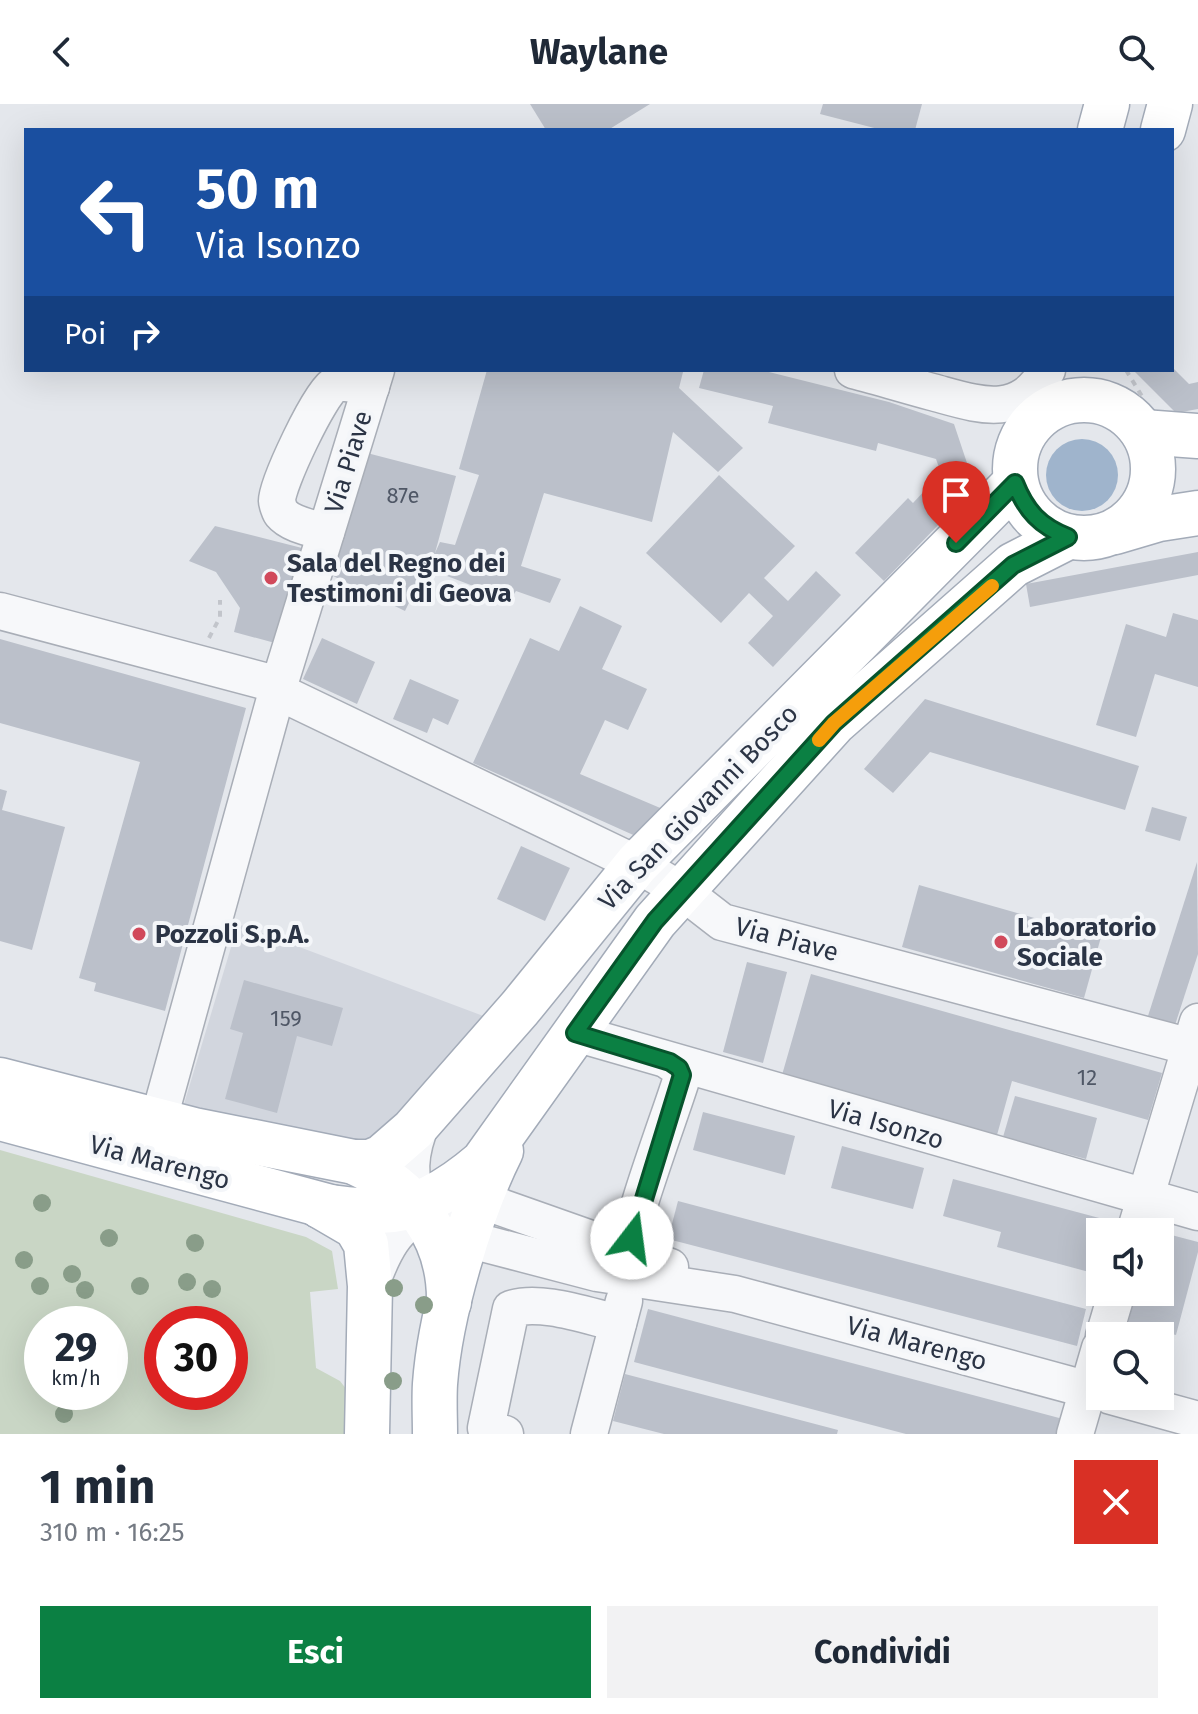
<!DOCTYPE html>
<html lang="it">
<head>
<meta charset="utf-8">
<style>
  :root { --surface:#fff; --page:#f2f2f3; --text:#1f2937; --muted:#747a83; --accent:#0b8043 }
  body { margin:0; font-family:"Fira Sans",sans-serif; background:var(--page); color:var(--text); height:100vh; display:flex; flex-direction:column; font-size:30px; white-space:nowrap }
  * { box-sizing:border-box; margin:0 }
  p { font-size:26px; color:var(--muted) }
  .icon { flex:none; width:44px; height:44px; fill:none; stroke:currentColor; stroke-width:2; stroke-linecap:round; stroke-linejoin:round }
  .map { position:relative; height:1330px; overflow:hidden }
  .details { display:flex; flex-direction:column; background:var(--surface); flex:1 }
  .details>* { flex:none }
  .top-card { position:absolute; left:24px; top:24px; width:1150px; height:244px; border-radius:0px; box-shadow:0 8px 32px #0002; background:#1a4fa0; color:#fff; overflow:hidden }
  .controls { position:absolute; left:1086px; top:1114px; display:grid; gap:16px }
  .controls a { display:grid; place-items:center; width:88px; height:88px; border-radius:0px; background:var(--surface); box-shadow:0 8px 32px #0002; font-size:40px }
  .speed { position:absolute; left:24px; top:1202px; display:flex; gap:16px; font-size:40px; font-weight:700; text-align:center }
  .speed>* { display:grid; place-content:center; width:104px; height:104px; border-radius:50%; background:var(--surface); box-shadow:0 8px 32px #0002; line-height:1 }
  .speed small { font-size:20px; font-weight:400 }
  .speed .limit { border:12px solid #d22; background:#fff; color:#111 }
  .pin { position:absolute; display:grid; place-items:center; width:68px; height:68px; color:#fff; margin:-82px -34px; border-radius:50% 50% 50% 0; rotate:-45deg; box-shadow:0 0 8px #0007 }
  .pin .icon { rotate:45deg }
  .me { position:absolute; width:88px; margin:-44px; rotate:15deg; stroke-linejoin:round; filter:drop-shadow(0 0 6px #0008) }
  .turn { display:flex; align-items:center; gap:28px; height:168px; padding:0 40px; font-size:36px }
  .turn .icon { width:104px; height:104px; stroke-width:2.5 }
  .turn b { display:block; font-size:56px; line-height:68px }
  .then { display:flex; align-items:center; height:76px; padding:0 40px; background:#0003; gap:16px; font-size:30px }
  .round { display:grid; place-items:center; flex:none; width:84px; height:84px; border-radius:0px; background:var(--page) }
  .overview { display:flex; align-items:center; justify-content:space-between; height:136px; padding:0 40px }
  h1 { font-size:48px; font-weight:700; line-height:60px }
  .button { display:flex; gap:16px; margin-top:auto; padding:16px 40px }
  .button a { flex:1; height:92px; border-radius:0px; background:var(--accent); color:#fff; font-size:32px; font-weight:700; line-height:92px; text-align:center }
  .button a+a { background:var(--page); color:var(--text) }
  header { display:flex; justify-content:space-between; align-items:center; height:104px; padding:0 40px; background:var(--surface); font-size:36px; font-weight:700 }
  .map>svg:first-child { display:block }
</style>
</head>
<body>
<header><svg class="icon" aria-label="back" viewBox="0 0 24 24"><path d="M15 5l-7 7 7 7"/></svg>Waylane<svg class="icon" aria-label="search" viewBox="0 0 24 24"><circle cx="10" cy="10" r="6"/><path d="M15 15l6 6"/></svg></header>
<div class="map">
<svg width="1198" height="1330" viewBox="0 0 1198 1330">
  <rect width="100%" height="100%" fill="#e4e7ec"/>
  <!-- built -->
  <polygon fill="#d2d6de" points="238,820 486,913 371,1039 181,1010"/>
  <!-- green -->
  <path fill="#c9d6c5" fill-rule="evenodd" d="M0 1046 306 1133 332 1147 338 1185 310 1188 316 1264 340 1277 347 1286 348 1330H0ZM42 1220H110V1288H42ZM162 1220H230V1288H162Z"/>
  <!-- water -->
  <circle fill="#9fb4cc" cx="1082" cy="371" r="36"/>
  <!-- building -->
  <g fill="#bbc0ca">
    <polygon points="530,0 650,0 608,26 546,26"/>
    <polygon points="823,0 922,0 915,26 882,26 820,10"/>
    <polygon points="1172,263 1189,280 1198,278 1198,305 1176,309 1133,266 1172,266"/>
    <polygon points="487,266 683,268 679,284 743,344 718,368 673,328 652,418 544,389 521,462 561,475 550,499 516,487 510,496 426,464 405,507 331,471 367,349 456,372 435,449 440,438 455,441 479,371 459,365"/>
    <polygon points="704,266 761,266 889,298 954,320 975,383 884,477 855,449 908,394 913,399 941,369 936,355 878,339 876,347 768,319 773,302 699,284"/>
    <polygon points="719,371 795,442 764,474 788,497 816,467 841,491 773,563 748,539 773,512 749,489 721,519 646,449"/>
    <polygon points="215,422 302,444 275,539 234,528 240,504 216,468 189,457"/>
    <polygon points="1198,448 1198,471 1030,503 1026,480"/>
    <polygon points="580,502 622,522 602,565 647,585 628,626 605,616 580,670 665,706 640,734 473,659 530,534 559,547"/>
    <polygon points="1173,509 1198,516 1198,583 1155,570 1136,633 1096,621 1126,520 1166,533"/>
    <polygon points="322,534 375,558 357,600 303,575"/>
    <polygon points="0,535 246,604 165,907 94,887 96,879 79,874 140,658 0,619"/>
    <polygon points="410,575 459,596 448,621 433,614 427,629 393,615"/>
    <polygon points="925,595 1139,662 1125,706 930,648 893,689 864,665"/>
    <polygon points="0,685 7,687 2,706 65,723 32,846 0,837"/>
    <polygon points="1152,703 1187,713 1180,737 1145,727"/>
    <polygon points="521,742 570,764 545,817 497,795"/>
    <polygon points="1197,758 1198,850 1175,921 1148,912"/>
    <polygon points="919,781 1101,833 1084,894 902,843"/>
    <polygon points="747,858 787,868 763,959 723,948"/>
    <polygon points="811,870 1162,969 1148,1016 1012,977 997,1031 782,971"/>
    <polygon points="244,876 343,904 332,942 297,932 277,1009 225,995 243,929 230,925"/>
    <polygon points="1015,992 1097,1014 1086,1055 1003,1033"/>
    <polygon points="703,1008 795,1032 785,1071 693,1046"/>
    <polygon points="842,1042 924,1064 913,1105 831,1084"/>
    <polygon points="953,1075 1103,1115 1089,1168 997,1143 1001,1128 943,1112"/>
    <polygon points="678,1097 1086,1205 1077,1242 668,1135"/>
    <polygon points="1160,1128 1198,1138 1198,1148 1176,1231 1128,1219 1136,1188 1160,1188"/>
    <polygon points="648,1205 1063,1315 1059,1330 906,1330 634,1258"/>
    <polygon points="625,1270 838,1326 837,1330 664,1330 613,1317"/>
  </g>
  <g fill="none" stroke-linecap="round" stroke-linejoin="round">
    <defs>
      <g id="minor">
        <path d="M853 266C880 273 906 281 932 288 977 300 1019 317 1047 266"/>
        <path d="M326 428C312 424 291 421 281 409 280 408 277 399 277 397 276 382 321 287 334 281 345 276 360 282 371 283"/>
        <polyline points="0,507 279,581"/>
        <polyline points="277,587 637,760 682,787 722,818 1198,945"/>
        <polyline points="575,929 1198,1108"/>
        <polyline points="158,1018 276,591 376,266"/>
        <path d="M418 1028C407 1060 408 1086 430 1113"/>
        <polyline points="455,1087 670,1163"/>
        <polyline points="1135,1128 1198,918"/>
        <polyline points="467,1135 597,1169 735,1190 1100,1289"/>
        <path d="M650 1155C645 1150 634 1144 632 1138 628 1122 675 998 682 973L679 964 670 958"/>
        <path d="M370 1182C386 1142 396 1116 441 1103"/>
        <polyline points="1104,1232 1117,1188"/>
        <polyline points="1111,1292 1198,1316"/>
        <path d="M505 1330 486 1324 511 1205C540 1195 587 1212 618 1219"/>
        <polyline points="589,1330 624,1197"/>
        <polyline points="1075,1330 1100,1244"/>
      </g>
      <g id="major">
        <polyline points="1100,26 1107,0"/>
        <polyline points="1163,26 1170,0"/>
        <circle cx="1084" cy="365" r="69"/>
        <polyline points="1143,328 1198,332"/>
        <polyline points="1115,428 1159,415 1198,409"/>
        <path d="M0 976 194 1026 354 1058C413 1085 450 1132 449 1198"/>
        <polyline points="0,1014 349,1108"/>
        <polyline points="354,1058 370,1058 382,1053 413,1026 520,904 637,760 1015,379"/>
        <path d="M320 1102C339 1104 358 1107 377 1107 417 1108 454 1083 483 1058L655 817 834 619 1013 461 1068 433"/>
        <polyline points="320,1102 356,1123 366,1140 370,1182 367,1330"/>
        <path d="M435 1330C435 1314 434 1296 435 1280 440 1211 470 1109 501 1047"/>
      </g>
    </defs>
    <!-- minor casing -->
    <use href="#minor" stroke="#a9aeb7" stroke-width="39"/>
    <!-- major casing -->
    <use href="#major" stroke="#a3abb8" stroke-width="47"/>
    <!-- path -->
    <g stroke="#c2c5cb" stroke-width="4" stroke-dasharray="6 6" stroke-linecap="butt">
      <polyline points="1126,266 1143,294"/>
      <polyline points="209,534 220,513 220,496"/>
    </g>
    <!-- minor -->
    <use href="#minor" stroke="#f7f8fa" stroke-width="36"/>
    <!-- major -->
    <use href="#major" stroke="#fff" stroke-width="44"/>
  </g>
  <!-- trees -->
  <g fill="#899d89">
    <circle cx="42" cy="1099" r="9"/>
    <circle cx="109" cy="1134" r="9"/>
    <circle cx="195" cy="1139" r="9"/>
    <circle cx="24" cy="1156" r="9"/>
    <circle cx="72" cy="1170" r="9"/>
    <circle cx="187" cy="1178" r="9"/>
    <circle cx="40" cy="1182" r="9"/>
    <circle cx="140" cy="1182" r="9"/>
    <circle cx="394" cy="1184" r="9"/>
    <circle cx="212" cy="1185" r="9"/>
    <circle cx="85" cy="1186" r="9"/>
    <circle cx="424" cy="1201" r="9"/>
    <circle cx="393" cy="1277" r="9"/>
    <circle cx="64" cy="1310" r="9"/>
  </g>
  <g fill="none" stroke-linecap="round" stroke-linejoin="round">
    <defs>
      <path id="route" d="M632 1134 682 971 679 964 670 958 575 929 655 817 834 619 1013 461 1068 433C1040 422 1026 407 1015 379L956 439"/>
    </defs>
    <!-- route casing -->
    <use href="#route" stroke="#07532c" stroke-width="20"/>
    <!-- route -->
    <use href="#route" stroke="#0b8043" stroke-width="14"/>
    <!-- slow -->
    <polyline stroke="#f59e0b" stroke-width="14" points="819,636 834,619 992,482"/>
  </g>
  <!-- markers -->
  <g fill="#d1495b" stroke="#f4f6f9" stroke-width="3">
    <circle cx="271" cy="474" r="8"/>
    <circle cx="139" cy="830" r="8"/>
    <circle cx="1001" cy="838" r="8"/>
  </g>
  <g text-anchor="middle" stroke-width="8" stroke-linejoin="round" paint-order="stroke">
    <!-- number labels -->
    <g font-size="22" fill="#4f5766">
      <text x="403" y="399">87e</text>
      <text x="286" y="922">159</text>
      <text x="1087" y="981">12</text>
    </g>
    <!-- street labels -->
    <g font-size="26" fill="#2b3445" stroke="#f4f6f9">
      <text transform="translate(348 358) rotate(-73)" y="9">Via Piave</text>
      <text transform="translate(698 703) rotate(-46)" y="9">Via San Giovanni Bosco</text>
      <text transform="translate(787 835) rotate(15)" y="9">Via Piave</text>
      <text transform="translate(886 1020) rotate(16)" y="9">Via Isonzo</text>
      <text transform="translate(160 1058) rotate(15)" y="9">Via Marengo</text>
      <text transform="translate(917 1239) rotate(15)" y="9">Via Marengo</text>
    </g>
    <!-- poi labels -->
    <g font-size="26" font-weight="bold" fill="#2b3445" stroke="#f4f6f9" text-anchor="start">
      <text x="287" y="468">Sala del Regno dei<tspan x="287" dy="30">Testimoni di Geova</tspan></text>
      <text x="1017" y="832">Laboratorio<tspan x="1017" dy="30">Sociale</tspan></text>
      <text x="155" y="839">Pozzoli S.p.A.</text>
    </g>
  </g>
</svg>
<div class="controls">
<a><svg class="icon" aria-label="sound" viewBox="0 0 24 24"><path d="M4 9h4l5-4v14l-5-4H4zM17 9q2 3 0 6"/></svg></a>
<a><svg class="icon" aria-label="search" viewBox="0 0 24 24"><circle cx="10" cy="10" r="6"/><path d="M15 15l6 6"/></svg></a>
</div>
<div class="speed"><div>29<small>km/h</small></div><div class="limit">30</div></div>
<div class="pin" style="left:956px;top:439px;background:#d93025"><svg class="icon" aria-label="arrive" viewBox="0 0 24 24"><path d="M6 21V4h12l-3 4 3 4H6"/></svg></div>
<svg class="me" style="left:632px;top:1134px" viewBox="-20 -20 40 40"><circle r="19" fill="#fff"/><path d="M0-13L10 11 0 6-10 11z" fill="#0b8043"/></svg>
<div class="top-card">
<div class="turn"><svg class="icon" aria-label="left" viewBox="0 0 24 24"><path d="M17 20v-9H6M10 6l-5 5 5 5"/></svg><div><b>50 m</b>Via Isonzo</div></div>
<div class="then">Poi<svg class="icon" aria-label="right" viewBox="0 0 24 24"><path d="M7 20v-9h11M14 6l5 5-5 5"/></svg></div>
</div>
</div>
<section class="details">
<div class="overview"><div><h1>1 min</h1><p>310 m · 16:25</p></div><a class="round" style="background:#d93025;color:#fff"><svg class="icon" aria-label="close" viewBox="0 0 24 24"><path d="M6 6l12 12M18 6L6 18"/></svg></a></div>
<div class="button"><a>Esci</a><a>Condividi</a></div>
</section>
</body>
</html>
